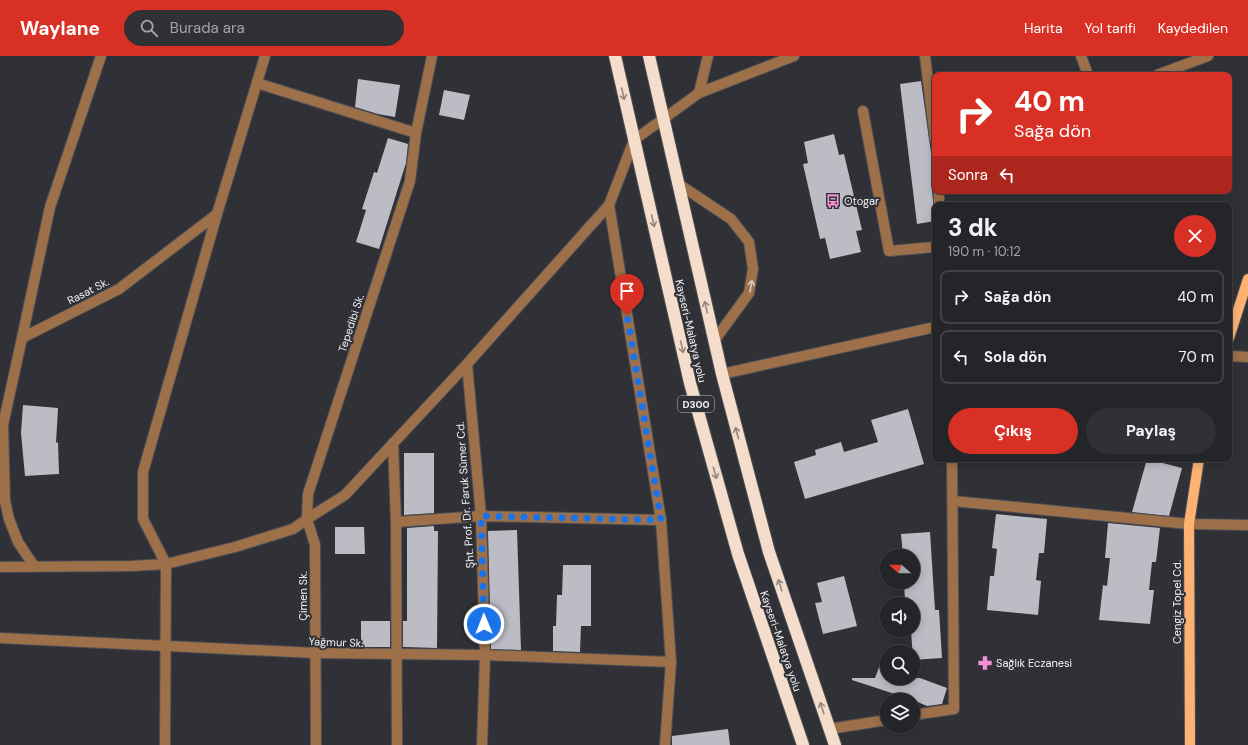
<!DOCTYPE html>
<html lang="tr">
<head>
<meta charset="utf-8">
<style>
  :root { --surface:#242528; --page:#303134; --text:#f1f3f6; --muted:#a3a5a8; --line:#414245; --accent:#d93025 }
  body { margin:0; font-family:"DM Sans",sans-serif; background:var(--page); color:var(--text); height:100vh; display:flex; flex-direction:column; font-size:15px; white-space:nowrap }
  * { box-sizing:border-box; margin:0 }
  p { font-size:13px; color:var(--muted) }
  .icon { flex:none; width:22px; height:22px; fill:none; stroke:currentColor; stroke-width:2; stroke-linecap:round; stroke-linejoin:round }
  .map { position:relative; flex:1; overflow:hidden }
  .drawer { position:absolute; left:932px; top:146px; width:300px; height:260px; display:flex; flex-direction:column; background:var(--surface); border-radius:8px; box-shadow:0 2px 10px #0003,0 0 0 1px var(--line) }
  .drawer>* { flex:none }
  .top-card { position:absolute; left:932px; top:16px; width:300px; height:122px; border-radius:8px; box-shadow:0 2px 10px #0003,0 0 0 1px var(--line); background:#d93025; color:#fff; overflow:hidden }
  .needle { width:26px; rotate:290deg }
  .buttons { position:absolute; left:880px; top:493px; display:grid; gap:8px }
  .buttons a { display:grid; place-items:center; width:40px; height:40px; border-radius:50%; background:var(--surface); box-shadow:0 2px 10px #0003,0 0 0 1px var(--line); font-size:20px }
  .pin { position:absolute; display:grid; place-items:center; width:34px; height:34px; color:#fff; margin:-41px -17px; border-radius:50% 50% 50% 0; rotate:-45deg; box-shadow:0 0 4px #0007 }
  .pin .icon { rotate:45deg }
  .me { position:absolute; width:44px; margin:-22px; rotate:359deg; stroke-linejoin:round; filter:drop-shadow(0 0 3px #0008) }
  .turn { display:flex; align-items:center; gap:14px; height:84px; padding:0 16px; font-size:18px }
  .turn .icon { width:52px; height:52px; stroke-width:2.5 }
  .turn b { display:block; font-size:28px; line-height:34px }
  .then { display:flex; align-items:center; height:38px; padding:0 16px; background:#0003; gap:8px; font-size:15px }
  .round { display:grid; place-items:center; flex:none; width:42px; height:42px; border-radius:21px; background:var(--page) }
  .headline { display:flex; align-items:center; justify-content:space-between; height:68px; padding:0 16px }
  h1 { font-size:24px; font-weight:700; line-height:30px }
  .action { display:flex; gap:8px; margin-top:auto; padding:8px 16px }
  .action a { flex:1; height:46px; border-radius:24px; background:var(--accent); color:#fff; font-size:16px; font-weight:700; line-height:46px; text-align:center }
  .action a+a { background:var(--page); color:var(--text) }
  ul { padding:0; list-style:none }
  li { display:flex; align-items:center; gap:12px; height:54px; margin:0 8px 6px; padding:0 8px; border:2px solid var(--line); border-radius:8px }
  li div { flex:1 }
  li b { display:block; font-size:15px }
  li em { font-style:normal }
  header { display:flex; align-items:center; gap:24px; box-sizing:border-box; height:56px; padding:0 20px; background:var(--accent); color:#fff }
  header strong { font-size:19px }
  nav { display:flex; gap:22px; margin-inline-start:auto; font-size:14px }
  .search { width:280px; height:36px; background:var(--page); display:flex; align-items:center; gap:10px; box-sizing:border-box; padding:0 14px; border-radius:22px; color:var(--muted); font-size:15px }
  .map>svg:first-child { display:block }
</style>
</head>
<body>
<header>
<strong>Waylane</strong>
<div class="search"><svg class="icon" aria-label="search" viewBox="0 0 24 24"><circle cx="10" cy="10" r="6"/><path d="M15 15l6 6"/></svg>Burada ara</div>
<nav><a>Harita</a><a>Yol tarifi</a><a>Kaydedilen</a></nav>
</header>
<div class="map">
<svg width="1248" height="689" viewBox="0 0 1248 689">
  <rect width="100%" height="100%" fill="#303136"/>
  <!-- building -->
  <g fill="#bbbcc4">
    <polygon points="358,23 400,29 395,61 378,58 355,51"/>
    <polygon points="921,25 935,125 932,135 935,165 917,168 900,28"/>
    <polygon points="444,34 470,39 464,64 439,59"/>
    <polygon points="834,78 839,99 844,98 862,174 856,175 861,196 830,203 825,182 820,183 803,108 808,107 804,86"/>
    <polygon points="388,82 408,88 406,107 379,193 356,186 366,154 362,153 374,116 377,117"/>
    <polygon points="23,349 58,352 56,387 58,386 59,418 25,420 21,377"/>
    <polygon points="908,353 924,408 805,443 794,406 816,399 815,394 841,386 844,396 878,386 871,364"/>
    <polygon points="404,397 434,397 434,457 404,459"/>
    <polygon points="1147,403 1182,412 1169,460 1132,456"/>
    <polygon points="996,458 1047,463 1044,497 1039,497 1036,524 1041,525 1038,559 987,554 990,520 994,520 997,493 992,492"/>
    <polygon points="1108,467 1160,472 1156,506 1152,506 1149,534 1154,534 1150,568 1099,564 1103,529 1107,530 1110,502 1105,502"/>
    <polygon points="434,470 434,475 438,475 437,592 403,591 403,565 407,565 407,472"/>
    <polygon points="335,471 364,471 365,498 335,498"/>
    <polygon points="517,474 521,594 491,593 488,475"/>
    <polygon points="930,476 935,554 939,554 942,602 913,604 911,574 913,574 913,544 905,545 904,526 913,526 913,500 903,500 901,478"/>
    <polygon points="563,509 591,509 591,570 581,570 580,596 553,595 553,570 556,570 557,539 562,539"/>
    <polygon points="844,520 857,570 823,578 815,547 822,546 817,527"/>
    <rect x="361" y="565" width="29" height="26"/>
    <polygon points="885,595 887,595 887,622 920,622 947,632 942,648 927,650 913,644 852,624 852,622 875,622"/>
    <polygon points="728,673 730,689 672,689 672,680"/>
  </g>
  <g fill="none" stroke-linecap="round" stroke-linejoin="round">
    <defs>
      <g id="minor">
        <polyline points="925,0 935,83"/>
        <polyline points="1081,0 1088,19"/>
        <polyline points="1157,19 1208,0"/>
        <polyline points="257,27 416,77"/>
        <polyline points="699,37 708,0"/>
        <polyline points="863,55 889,195 935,191"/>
        <polyline points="677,127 731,163 749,186 753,213 749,237 714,285"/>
        <polyline points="939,135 939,149"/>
        <polyline points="609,149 661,464 671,606 665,689"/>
        <polyline points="22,282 50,151 101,0"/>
        <polyline points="1229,300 1248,301"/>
        <polyline points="467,308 481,460 485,599 482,689"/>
        <polyline points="722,318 935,271"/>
        <polyline points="393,387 396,466 397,689"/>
        <polyline points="953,445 1189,468 1248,469"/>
        <polyline points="396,466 481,460 661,464"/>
        <polyline points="34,510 18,486 9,463 5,445 3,369 22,282 119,233 217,158 265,0"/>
        <polyline points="0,511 131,510 166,508 235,491 293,473 307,463 345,439 467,308 609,149 634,84 699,37 794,0"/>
        <polyline points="0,582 315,597 485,599 671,606"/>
        <polyline points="913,659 954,653 952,403"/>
        <polyline points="829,673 887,664"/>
        <polyline points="165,689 166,508 143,463 143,416 217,158"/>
        <polyline points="316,689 315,489 307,463 308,438 410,125 416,77 432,0"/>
      </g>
      <g id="major">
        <polyline points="1229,282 1248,223"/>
        <polyline points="1190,689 1189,468 1199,403"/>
      </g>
      <g id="highway">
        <polyline points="615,0 690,327 738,498 803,689"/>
        <polyline points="649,0 722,318 769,496 835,689"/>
      </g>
    </defs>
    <!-- minor casing -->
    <use href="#minor" stroke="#4f5055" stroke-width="12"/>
    <!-- major casing -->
    <use href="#major" stroke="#4f5055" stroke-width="12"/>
    <!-- highway casing -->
    <use href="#highway" stroke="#4f5055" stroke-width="14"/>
    <!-- minor -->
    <use href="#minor" stroke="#9d7049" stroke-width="10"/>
    <!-- major -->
    <use href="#major" stroke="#fdb272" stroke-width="10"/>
    <!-- highway -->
    <use href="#highway" stroke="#f4ddcb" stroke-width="12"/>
  </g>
  <!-- one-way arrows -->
  <defs><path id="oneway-shaft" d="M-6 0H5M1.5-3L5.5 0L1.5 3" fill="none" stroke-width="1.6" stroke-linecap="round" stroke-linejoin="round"/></defs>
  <g stroke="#928780">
    <use href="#oneway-shaft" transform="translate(623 38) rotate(77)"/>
    <use href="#oneway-shaft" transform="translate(653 165) rotate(77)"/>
    <use href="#oneway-shaft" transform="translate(706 251) rotate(-103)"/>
    <use href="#oneway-shaft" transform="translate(682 291) rotate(77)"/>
    <use href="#oneway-shaft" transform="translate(737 377) rotate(-105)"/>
    <use href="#oneway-shaft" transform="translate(715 417) rotate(74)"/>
    <use href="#oneway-shaft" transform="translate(780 529) rotate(-108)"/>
    <use href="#oneway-shaft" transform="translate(822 652) rotate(-108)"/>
  </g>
  <use stroke="#d8ccc3" href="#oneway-shaft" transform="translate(751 230) rotate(-80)"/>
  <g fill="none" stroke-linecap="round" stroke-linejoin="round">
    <!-- route -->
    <polyline stroke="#1a73e8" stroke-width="7" stroke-dasharray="0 12.6" points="484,568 481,460 661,464 627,259"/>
  </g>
  <!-- icons -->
  <defs>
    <symbol id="bus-bare" viewBox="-9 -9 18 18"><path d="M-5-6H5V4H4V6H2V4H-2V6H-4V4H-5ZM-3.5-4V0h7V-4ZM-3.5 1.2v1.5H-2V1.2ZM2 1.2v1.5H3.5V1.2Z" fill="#f491d4" stroke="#303136" stroke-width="2.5" paint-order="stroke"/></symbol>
    <symbol id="pharmacy-bare" viewBox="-9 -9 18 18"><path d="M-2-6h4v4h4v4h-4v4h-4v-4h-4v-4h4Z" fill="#f491d4" stroke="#303136" stroke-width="2.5" paint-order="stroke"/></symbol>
  </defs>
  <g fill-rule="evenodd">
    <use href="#bus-bare" x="823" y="135" width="20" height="20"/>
    <use href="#pharmacy-bare" x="975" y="597" width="20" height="20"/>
  </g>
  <g text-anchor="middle" stroke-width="4" stroke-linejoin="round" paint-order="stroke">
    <!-- shield labels -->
    <rect fill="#303136" stroke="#b8b9bd" stroke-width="1" x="678" y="340" width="36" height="16" rx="3"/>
    <g font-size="10" font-weight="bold" fill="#f2f3f7">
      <text x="696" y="352">D300</text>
    </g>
    <!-- poi labels -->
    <g font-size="11" fill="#f2f3f7" stroke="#303136" text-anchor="start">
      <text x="844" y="149">Otogar</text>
      <text x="996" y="611">Sağlık Eczanesi</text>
    </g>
    <!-- street labels -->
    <g font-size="11" fill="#f2f3f7" stroke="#303136">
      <text transform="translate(88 235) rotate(-27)" y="4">Rasat Sk.</text>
      <text transform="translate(351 267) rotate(-72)" y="4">Tepedibi Sk.</text>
      <text transform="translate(691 275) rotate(77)" y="4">Kayseri-Malatya yolu</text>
      <text transform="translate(465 439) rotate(-94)" y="4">Şht. Prof. Dr. Faruk Sümer Cd.</text>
      <text transform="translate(303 540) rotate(-90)" y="4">Çimen Sk.</text>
      <text transform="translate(1177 546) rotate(-90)" y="4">Cengiz Topel Cd.</text>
      <text transform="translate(781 585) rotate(71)" y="4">Kayseri-Malatya yolu</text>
      <text transform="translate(336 586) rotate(2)" y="4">Yağmur Sk.</text>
    </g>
  </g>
</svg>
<div class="buttons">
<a><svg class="needle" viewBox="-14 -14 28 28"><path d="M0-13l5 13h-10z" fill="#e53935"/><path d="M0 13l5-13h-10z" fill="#a3a5a8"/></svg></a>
<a><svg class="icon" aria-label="sound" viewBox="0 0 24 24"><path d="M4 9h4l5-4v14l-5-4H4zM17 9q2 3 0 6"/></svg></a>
<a><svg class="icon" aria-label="search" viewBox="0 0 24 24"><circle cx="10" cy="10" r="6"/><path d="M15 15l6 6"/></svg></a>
<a><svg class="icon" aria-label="layers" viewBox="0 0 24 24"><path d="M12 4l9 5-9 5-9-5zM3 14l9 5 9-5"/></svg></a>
</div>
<div class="pin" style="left:627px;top:259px;background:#d93025"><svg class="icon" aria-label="arrive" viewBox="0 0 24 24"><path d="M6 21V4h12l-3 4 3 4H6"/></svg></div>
<svg class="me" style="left:484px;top:568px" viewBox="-20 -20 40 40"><circle r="17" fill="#1a73e8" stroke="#fff" stroke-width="3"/><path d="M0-11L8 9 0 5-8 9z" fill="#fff"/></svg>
<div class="top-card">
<div class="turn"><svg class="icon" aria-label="right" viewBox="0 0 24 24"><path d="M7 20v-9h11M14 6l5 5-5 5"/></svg><div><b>40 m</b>Sağa dön</div></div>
<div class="then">Sonra<svg class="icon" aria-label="left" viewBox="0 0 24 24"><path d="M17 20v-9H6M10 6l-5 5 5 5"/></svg></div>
</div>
<section class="drawer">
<div class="headline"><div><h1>3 dk</h1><p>190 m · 10:12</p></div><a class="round" style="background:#d93025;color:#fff"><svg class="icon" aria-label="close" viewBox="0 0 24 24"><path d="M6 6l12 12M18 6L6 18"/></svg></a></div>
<ul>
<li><svg class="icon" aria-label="right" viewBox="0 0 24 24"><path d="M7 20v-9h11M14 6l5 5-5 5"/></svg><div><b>Sağa dön</b></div><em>40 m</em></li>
<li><svg class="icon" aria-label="left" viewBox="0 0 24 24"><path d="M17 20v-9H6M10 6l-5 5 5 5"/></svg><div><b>Sola dön</b></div><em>70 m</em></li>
</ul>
<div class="action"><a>Çıkış</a><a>Paylaş</a></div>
</section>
</div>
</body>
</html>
